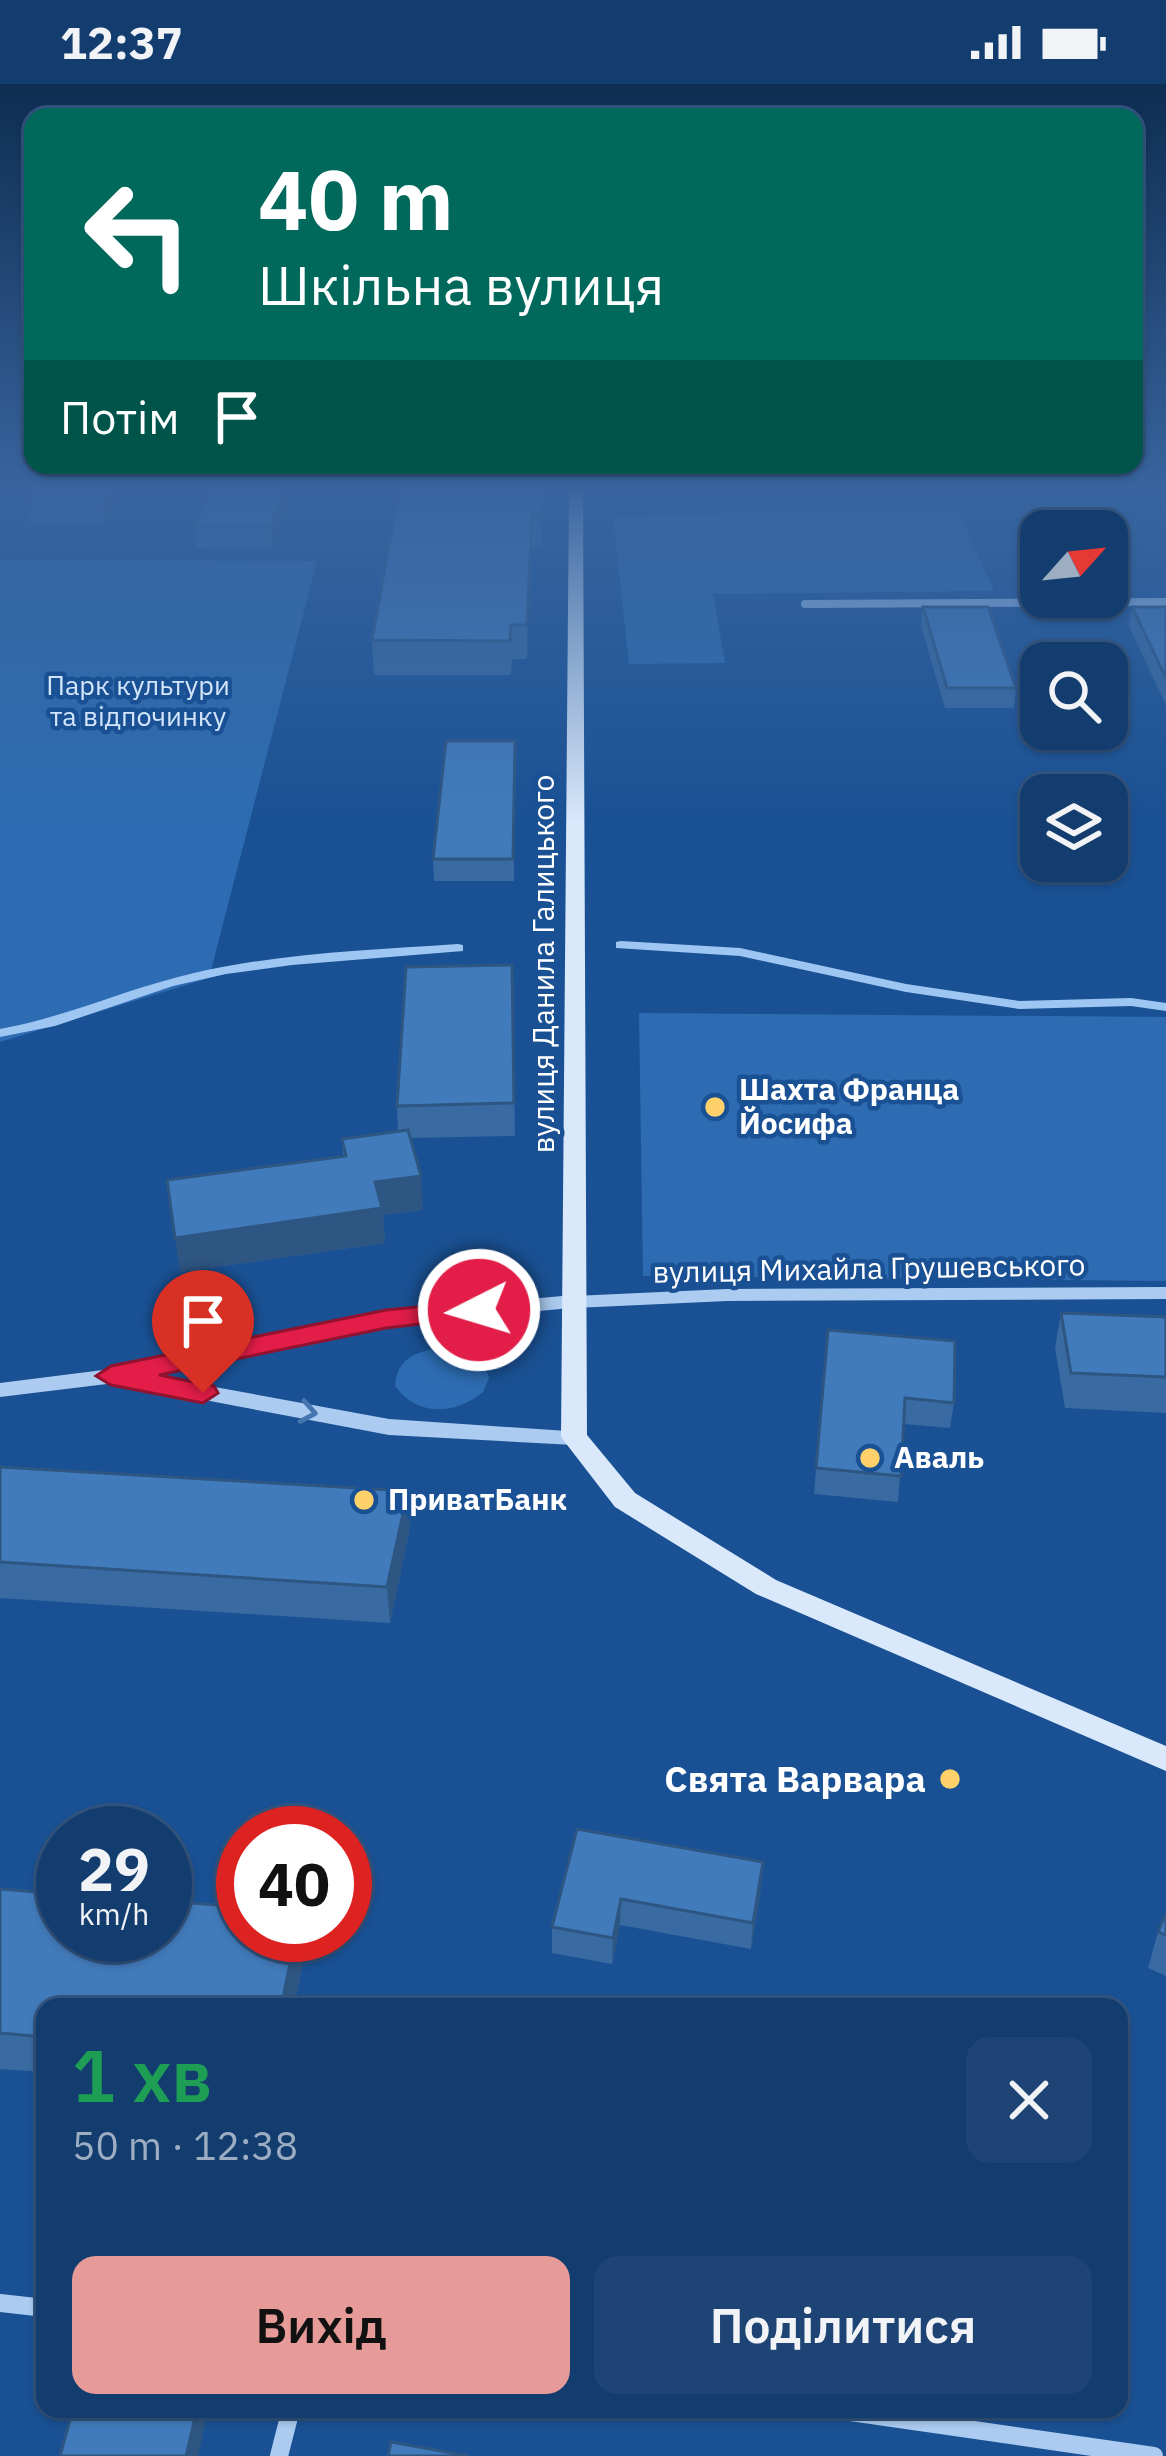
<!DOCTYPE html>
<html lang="uk">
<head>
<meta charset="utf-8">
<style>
  :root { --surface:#143d6f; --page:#1d4474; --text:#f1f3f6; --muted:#9daec3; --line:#335682; --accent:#e69b98 }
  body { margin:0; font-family:"IBM Plex Sans",sans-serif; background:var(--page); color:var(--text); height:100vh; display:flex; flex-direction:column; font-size:45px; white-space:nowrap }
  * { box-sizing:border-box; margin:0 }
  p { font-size:39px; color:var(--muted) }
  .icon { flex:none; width:66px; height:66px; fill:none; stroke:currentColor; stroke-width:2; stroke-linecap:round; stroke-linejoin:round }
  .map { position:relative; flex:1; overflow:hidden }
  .drawer { position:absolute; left:36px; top:1914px; width:1092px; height:420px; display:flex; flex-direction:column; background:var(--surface); border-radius:24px; box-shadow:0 3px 9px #0004,0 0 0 3px var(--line) }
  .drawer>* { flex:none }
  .guide { position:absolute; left:24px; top:24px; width:1119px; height:366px; border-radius:24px; box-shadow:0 3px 9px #0004,0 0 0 3px var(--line); background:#00695c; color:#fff; overflow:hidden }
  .needle { width:78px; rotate:63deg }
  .controls { position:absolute; left:1020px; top:426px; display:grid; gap:24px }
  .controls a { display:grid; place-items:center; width:108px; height:108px; border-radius:24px; background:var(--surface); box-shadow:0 3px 9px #0004,0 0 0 3px var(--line); font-size:60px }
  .speed { position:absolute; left:36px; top:1722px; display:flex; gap:24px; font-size:60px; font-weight:700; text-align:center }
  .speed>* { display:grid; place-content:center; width:156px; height:156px; border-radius:50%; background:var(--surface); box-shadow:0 3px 9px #0004,0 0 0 3px var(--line); line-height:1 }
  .speed small { font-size:30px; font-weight:400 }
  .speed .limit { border:18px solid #d22; background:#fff; color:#111 }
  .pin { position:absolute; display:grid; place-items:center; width:102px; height:102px; color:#fff; margin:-123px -51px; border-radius:50% 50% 50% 0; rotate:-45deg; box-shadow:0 0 12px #0007 }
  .pin .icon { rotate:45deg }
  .me { position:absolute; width:132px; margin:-66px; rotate:265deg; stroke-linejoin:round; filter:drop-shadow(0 0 9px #0008) }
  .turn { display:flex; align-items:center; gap:42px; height:252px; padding:0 36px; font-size:54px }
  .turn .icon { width:156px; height:156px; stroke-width:2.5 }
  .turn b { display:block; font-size:84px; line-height:102px }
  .then { display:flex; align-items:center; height:114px; padding:0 36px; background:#0003; gap:24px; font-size:45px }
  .round { display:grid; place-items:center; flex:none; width:126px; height:126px; border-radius:24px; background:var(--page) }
  .summary { display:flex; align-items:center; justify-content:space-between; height:204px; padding:0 36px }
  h1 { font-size:72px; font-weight:600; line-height:90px; color:#1e9e55 }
  .action { display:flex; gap:24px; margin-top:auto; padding:24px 36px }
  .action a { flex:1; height:138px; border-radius:24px; background:var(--accent); color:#111; font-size:48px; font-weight:600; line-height:138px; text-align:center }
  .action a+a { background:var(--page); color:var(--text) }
  .status { display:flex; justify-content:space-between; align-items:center; height:84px; padding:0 60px; background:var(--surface); direction:ltr }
  .status svg { height:33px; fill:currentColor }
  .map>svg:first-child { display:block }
</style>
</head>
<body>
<div class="status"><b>12:37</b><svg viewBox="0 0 49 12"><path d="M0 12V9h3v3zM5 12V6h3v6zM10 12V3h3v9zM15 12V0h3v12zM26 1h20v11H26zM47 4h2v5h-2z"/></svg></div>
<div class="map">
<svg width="1166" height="2372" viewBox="0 0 1166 2372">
  <rect width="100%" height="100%" fill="#1a5194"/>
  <!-- green -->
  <g fill="#2d6cb2">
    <polygon points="958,428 994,507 713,510 725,579 629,580 613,431"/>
    <polygon points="0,476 317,477 209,894 0,958"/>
    <polygon points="639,929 1166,933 1166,1197 643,1192"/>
    <path d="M449 1263 484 1279 489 1294 483 1308C455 1331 418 1333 395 1302 397 1271 421 1266 449 1263Z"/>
  </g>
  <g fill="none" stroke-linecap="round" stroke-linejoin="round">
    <!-- stream -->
    <g fill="#9ec6f2" fill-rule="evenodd">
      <polygon points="621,857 740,864 906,900 1019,917 1131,914 1166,919 1166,927 1131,922 1019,925 906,908 740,872 616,864 616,858"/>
      <path d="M458 860 463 861V867L292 881 226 890 173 902 55 942 0 953V945C67 933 128 904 194 889 280 869 370 866 458 860Z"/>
    </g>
    <!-- minor-far2 -->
    <polyline stroke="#abcbf0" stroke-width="8" points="805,520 1166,518"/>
    <!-- minor-far1 -->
    <polyline stroke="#abcbf0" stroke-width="12" points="574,1218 727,1211 1166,1209"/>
    <!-- minor -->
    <g stroke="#abcbf0" stroke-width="18">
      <polyline points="0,2219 45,2224"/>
      <polyline points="830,2325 1154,2372"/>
      <polyline points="279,2372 291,2325"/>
    </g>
    <!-- tertiary -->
    <polygon fill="#abcbf0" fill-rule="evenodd" points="573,1211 584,1218 581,1223 385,1242 149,1291 389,1335 582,1348 586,1353 582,1358 574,1361 389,1351 115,1299 0,1313 0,1299 111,1285 385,1228"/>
    <!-- secondary -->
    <polygon fill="#d9e8fb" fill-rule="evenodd" points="569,406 583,406 587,1351 635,1409 776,1496 1166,1662 1166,1687 756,1510 615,1423 561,1353"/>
  </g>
  <!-- wall -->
  <g fill="#396aa1">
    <polygon points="123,406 105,440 29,439 26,422"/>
    <polygon points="293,406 273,465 197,464 195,441"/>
    <polygon points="545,406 541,462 532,462 527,575 512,575 511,591 374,591 372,556"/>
    <polygon points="923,523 1016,604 1014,624 945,624 921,542"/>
    <polygon points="1132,523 1166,523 1166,621 1129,542"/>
    <polygon points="515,677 514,797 434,797 433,775"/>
    <polygon points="512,881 515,1052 410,1054 423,1126 383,1131 385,1159 180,1188 343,1072 342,1055 398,1048 397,1022"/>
    <polygon points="1061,1229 1166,1233 1166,1329 1065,1324 1055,1264"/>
    <polygon points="828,1246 954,1319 950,1344 904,1340 898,1418 814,1410"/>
    <polygon points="0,1383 410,1443 390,1539 0,1514"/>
    <polygon points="577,1745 761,1804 751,1865 620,1841 612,1880 552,1869 552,1843"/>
    <polygon points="0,1805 243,1851 304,1851 306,1863 294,1923 45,1923 45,1988 0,1985"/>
    <polygon points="1166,1829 1166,1892 1148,1884 1158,1848"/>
  </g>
  <!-- shaded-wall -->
  <g fill="#2e5683">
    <polygon points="112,406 123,406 105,440 103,422"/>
    <polygon points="283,406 293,406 273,465 271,441"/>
    <polygon points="543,406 545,406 541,462 541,430"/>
    <polygon points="532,430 532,462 527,575 527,541"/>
    <polygon points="421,1092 423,1126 383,1131 385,1159 180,1188 175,1154 375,1098"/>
    <polygon points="408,1407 410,1443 390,1539 387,1503"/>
    <polygon points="763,1778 761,1804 751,1865 753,1839"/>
    <polygon points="621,1815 620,1841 612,1880 613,1854"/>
    <polygon points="296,1851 304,1851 306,1863 294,1923 281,1923"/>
    <polygon points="197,2325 205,2325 207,2333 198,2372 186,2372"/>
  </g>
  <!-- building -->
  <g fill="#427bbb" stroke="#2e5683" stroke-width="3">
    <polygon points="36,406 112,406 103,422 26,422"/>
    <polygon points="210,406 283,406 271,441 195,441"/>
    <polygon points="399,406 543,406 541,430 532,430 527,541 511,541 510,557 372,556"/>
    <polygon points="923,523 988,523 1016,604 947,604"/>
    <polygon points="1132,523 1166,523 1166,594"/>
    <polygon points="446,657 515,657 513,775 433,775"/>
    <polygon points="512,881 514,1019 397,1022 406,883"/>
    <polygon points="408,1046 421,1092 375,1098 382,1124 175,1154 167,1096 346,1072 342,1055"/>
    <polygon points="1061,1229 1166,1233 1166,1293 1071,1289"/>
    <polygon points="828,1246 955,1257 954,1319 905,1314 901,1392 816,1384"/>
    <polygon points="0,1383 408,1407 387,1503 0,1478"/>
    <polygon points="577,1745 763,1778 753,1839 621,1815 613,1854 552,1843"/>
    <polygon points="0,1805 63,1810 63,1851 165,1851 165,1817 243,1823 243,1851 296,1851 281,1923 45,1923 45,1953 0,1949"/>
    <polygon points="1166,1829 1166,1851 1158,1848"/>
    <polygon points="73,2325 197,2325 186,2372 60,2372"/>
    <polygon points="391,2358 469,2372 388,2372"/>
  </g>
  <!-- one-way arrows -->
  <defs><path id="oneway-chevron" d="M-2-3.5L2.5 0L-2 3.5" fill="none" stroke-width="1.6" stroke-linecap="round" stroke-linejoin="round" transform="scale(3)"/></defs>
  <use stroke="#4676b0" href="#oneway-chevron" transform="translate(308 1328) rotate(10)"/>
  <!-- sky -->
  <linearGradient id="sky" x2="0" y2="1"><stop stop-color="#0e2d51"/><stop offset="0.55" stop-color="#38659f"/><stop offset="1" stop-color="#38659f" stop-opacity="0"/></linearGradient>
  <rect width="1166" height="738" fill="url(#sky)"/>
  <!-- route -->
  <polygon fill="#e11d48" stroke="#92132f" stroke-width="3" points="479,1217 489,1220 489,1232 386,1244 159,1291 214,1302 218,1309 203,1319 111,1301 96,1292 111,1282 386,1226"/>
  <!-- markers -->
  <g fill="#ffd16a" stroke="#1a5194" stroke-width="4.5">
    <circle cx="715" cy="1023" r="12"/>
    <circle cx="870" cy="1374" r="12"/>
    <circle cx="364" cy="1416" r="12"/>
    <circle cx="950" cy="1695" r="12"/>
  </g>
  <g text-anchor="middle" stroke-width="9" stroke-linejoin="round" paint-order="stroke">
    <!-- far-park labels -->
    <g font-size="27" fill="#d2e5fb" stroke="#1a5194">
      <text x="138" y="611">Парк культури<tspan x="138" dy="31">та відпочинку</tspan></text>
    </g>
    <!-- street labels -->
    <g font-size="30" fill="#fff" stroke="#1a5194">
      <text transform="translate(544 880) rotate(-90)" y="10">вулиця Данила Галицького</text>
      <text transform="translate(869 1185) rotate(-1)" y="10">вулиця Михайла Грушевського</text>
    </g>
    <!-- poi labels -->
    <g font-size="30" font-weight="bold" fill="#fff" stroke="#1a5194" text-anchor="start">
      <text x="739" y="1016">Шахта Франца<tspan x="739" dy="34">Йосифа</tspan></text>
      <text x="894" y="1384">Аваль</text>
      <text x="388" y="1426">ПриватБанк</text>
    </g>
    <!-- near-poi labels -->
    <g font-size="36" font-weight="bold" fill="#fff" stroke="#1a5194" text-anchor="end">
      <text x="926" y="1708">Свята Варвара</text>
    </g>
  </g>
</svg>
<div class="controls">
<a><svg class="needle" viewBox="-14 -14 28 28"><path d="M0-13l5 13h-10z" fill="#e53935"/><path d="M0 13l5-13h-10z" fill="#9daec3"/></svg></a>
<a><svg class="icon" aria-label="search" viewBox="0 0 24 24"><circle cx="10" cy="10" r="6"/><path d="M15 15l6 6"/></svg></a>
<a><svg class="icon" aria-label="layers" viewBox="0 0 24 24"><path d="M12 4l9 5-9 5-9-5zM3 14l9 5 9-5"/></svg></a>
</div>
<div class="speed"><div>29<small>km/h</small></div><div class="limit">40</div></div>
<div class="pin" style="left:203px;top:1309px;background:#d93025"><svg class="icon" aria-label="arrive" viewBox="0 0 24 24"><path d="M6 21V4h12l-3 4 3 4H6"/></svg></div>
<svg class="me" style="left:479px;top:1226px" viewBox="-20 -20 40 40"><circle r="17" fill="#e11d48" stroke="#fff" stroke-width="3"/><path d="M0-11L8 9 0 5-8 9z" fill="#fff"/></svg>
<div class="guide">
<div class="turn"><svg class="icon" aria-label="left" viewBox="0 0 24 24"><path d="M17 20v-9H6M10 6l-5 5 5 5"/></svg><div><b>40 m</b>Шкільна вулиця</div></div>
<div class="then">Потім<svg class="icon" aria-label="arrive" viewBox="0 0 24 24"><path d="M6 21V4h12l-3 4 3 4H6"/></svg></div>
</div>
<section class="drawer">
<div class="summary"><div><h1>1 хв</h1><p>50 m · 12:38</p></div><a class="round"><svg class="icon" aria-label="close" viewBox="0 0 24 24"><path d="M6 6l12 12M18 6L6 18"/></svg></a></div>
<div class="action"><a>Вихід</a><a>Поділитися</a></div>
</section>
</div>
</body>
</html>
